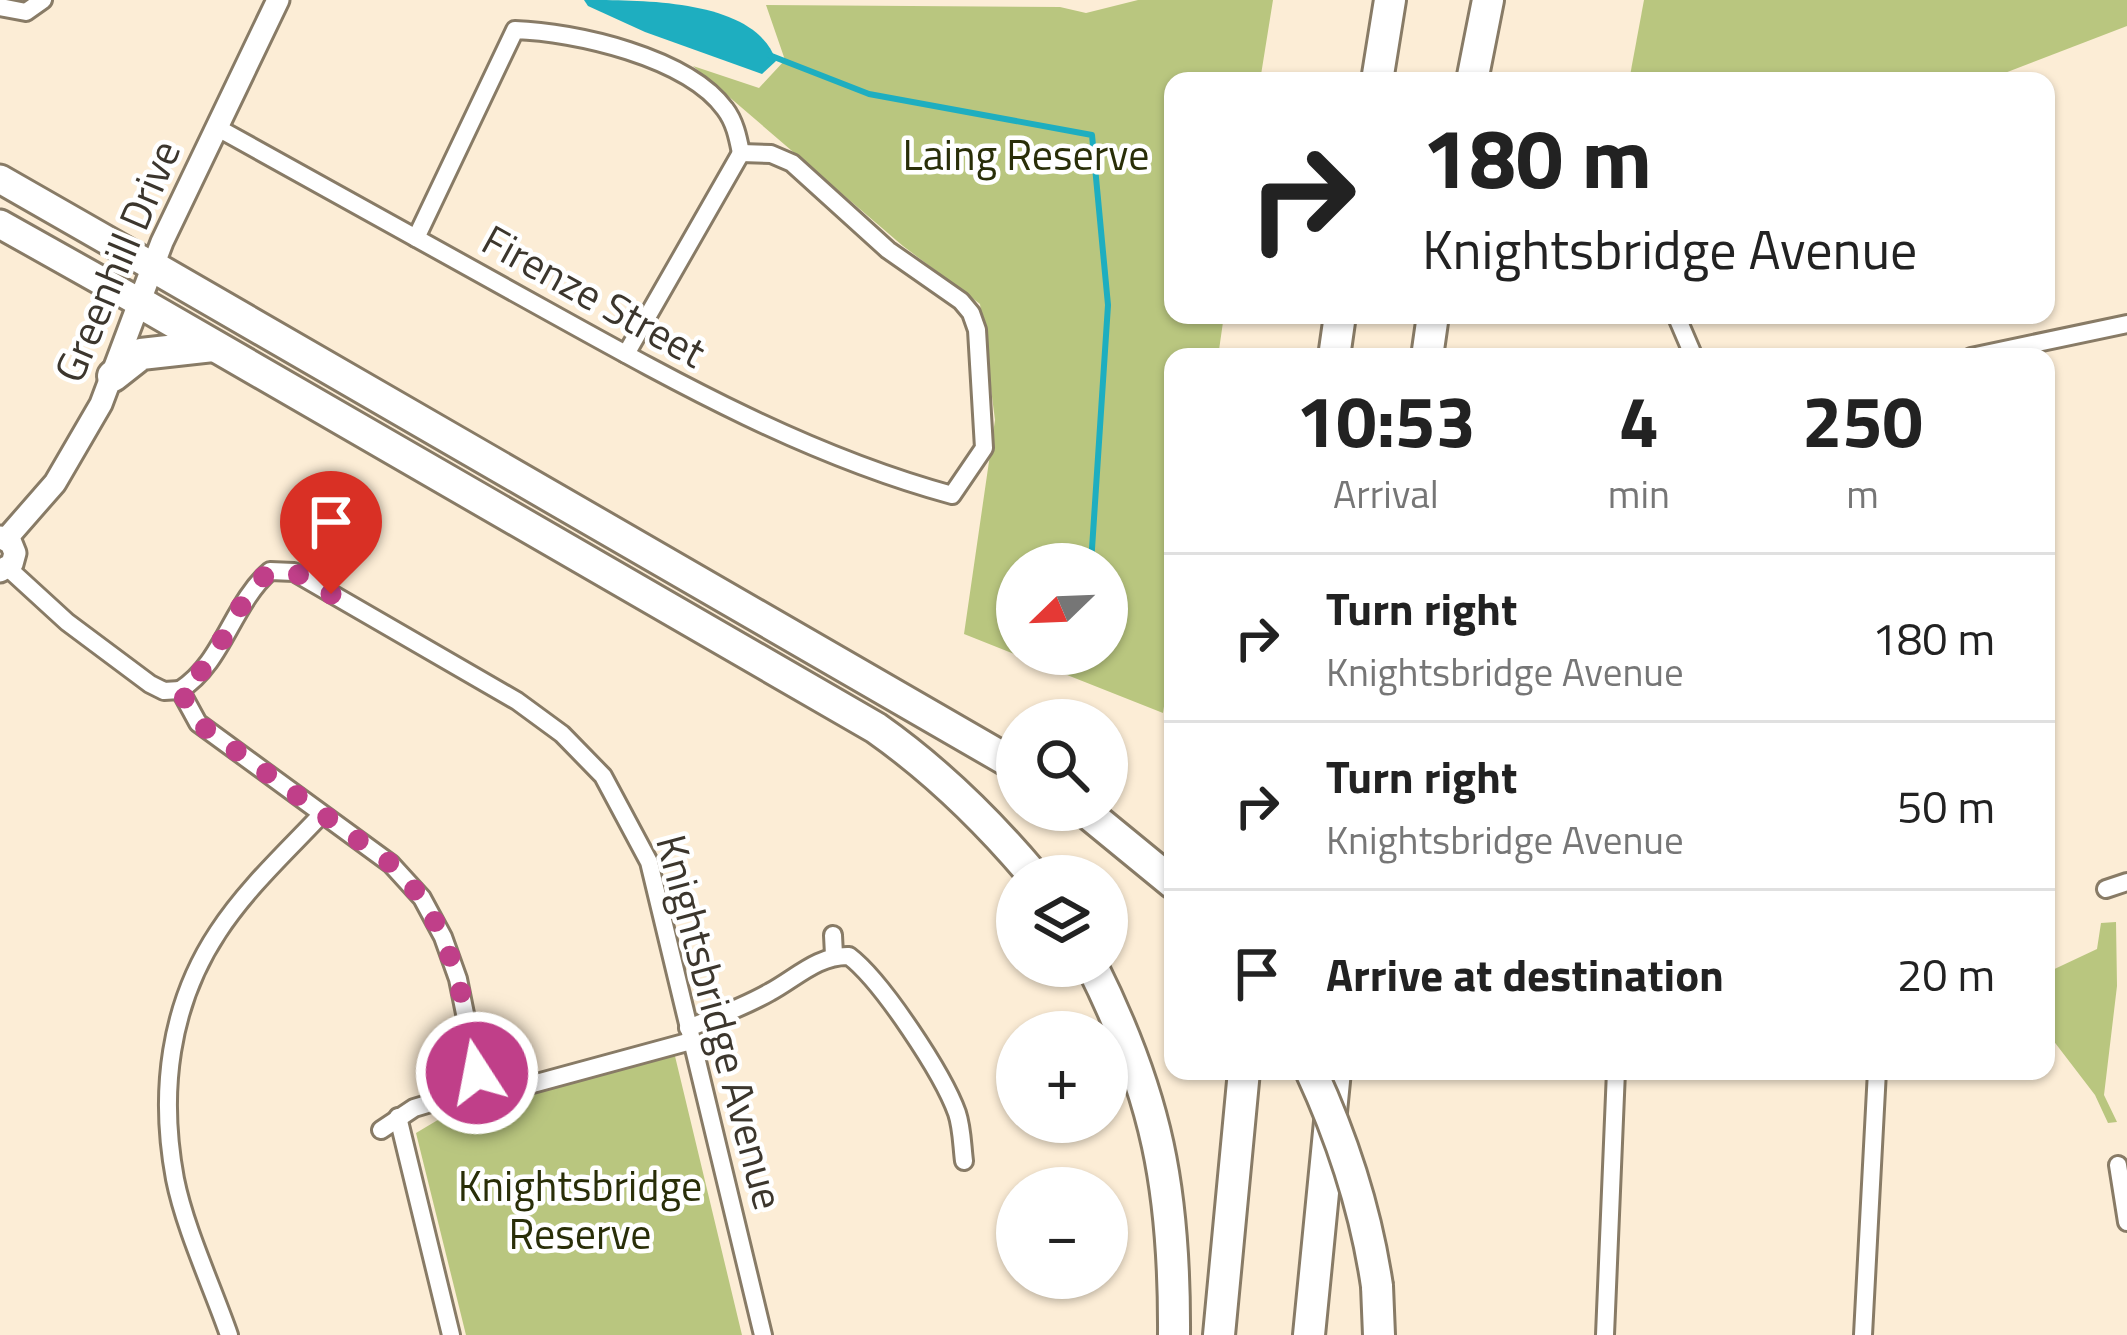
<!DOCTYPE html>
<html lang="en">
<head>
<meta charset="utf-8">
<style>
  :root { --surface:#fff; --page:#f6f6f6; --text:#222; --muted:#767676; --line:#e0e0e0 }
  body { margin:0; font-family:"Titillium Web",sans-serif; background:var(--page); color:var(--text); height:100vh; display:flex; flex-direction:column; font-size:45px; white-space:nowrap }
  * { box-sizing:border-box; margin:0 }
  p { font-size:39px; color:var(--muted) }
  .icon { flex:none; width:66px; height:66px; fill:none; stroke:currentColor; stroke-width:2; stroke-linecap:round; stroke-linejoin:round }
  .map { position:relative; flex:1; overflow:hidden }
  .drawer { position:absolute; left:1164px; top:348px; width:891px; height:732px; display:flex; flex-direction:column; background:var(--surface); border-radius:24px; box-shadow:0 3px 9px #0004 }
  .drawer>* { flex:none }
  .guide { position:absolute; left:1164px; top:72px; width:891px; height:252px; border-radius:24px; box-shadow:0 3px 9px #0004; background:#fff; color:var(--text); overflow:hidden }
  .needle { width:78px; rotate:247deg }
  .controls { position:absolute; left:996px; top:543px; display:grid; gap:24px }
  .controls a { display:grid; place-items:center; width:132px; height:132px; border-radius:50%; background:var(--surface); box-shadow:0 3px 9px #0004; font-size:60px }
  .pin { position:absolute; display:grid; place-items:center; width:102px; height:102px; color:#fff; margin:-123px -51px; border-radius:50% 50% 50% 0; rotate:-45deg; box-shadow:0 0 12px #0007 }
  .pin .icon { rotate:45deg }
  .me { position:absolute; width:132px; margin:-66px; rotate:349deg; stroke-linejoin:round; filter:drop-shadow(0 0 9px #0008) }
  .turn { display:flex; align-items:center; gap:42px; height:252px; padding:0 60px; font-size:54px }
  .turn .icon { width:156px; height:156px; stroke-width:2.5 }
  .turn b { display:block; font-size:84px; line-height:102px }
  .eta { display:flex; justify-content:space-evenly; align-items:center; height:204px; text-align:center }
  .eta b { font-size:72px; font-weight:700; line-height:84px }
  ul { padding:0; list-style:none }
  li { display:flex; align-items:center; gap:36px; height:168px; padding:0 60px; border-top:3px solid var(--line) }
  li div { flex:1 }
  li b { display:block; font-size:45px }
  li em { font-style:normal }
  .map>svg:first-child { display:block }
</style>
</head>
<body>
<div class="map">
<svg width="2127" height="1335" viewBox="0 0 2127 1335">
  <rect width="100%" height="100%" fill="#fcedd6"/>
  <!-- green -->
  <g fill="#b9c67f" fill-rule="evenodd">
    <path d="M1138 0H1273L1260 81H1173V315H1224L1218 357H1173V647L1163 713 964 634 995 420 980 304 903 246 693 66 759 88 785 60 766 5 1060 7 1086 13ZM1017 564H1107V654H1017Z"/>
    <polygon points="1644,0 2127,0 2127,26 1984,81 1629,81"/>
    <polygon points="2116,922 2117,986 2104,1095 2117,1122 2108,1123 2095,1095 2046,1031 2046,973 2097,949 2101,923"/>
    <polygon points="674,1052 742,1335 466,1335 416,1133 473,1099 515,1099"/>
  </g>
  <!-- water -->
  <path fill="#1eaec0" d="M584 0C648 0 756 0 776 61L762 74 645 32 588 6Z"/>
  <g fill="none" stroke-linecap="round" stroke-linejoin="round">
    <!-- stream -->
    <polyline stroke="#1eaec0" stroke-width="6" points="769,55 869,94 1092,135 1108,305 1091,564"/>
    <defs>
      <g id="minor">
        <polyline points="0,7 26,12 43,0"/>
        <path d="M216 127C328 189 440 252 553 314 681 385 809 456 952 495L984 448 977 330 971 313 961 301 888 250 792 163 771 154 741 153"/>
        <path d="M416 238 515 30C575 32 687 57 725 109 735 122 738 138 741 153"/>
        <polyline points="1676,315 1694,357"/>
        <polyline points="626,354 741,153"/>
        <polyline points="1971,357 2127,324"/>
        <polyline points="8,568 67,622 150,684 164,691 180,690"/>
        <path d="M180 690C223 663 232 604 270 571L294 572 517 701 562 734 603 776 649 862 763 1335"/>
        <polyline points="180,690 198,723 391,864 422,898 443,937 458,979 477,1073 464,1093 414,1108 381,1130"/>
        <polyline points="2106,889 2127,882"/>
        <polyline points="833,935 834,955"/>
        <path d="M688 1028C716 1017 744 1007 770 992 796 978 818 955 849 956 882 981 943 1074 957 1113 962 1128 962 1145 964 1161"/>
        <polyline points="471,1086 518,1088 691,1041"/>
        <polyline points="398,1117 451,1335"/>
        <polyline points="2118,1165 2127,1222"/>
        <path d="M229 1335C212 1286 185 1229 175 1179 159 1093 169 1006 218 932 246 889 286 852 321 815"/>
        <polyline points="1605,1335 1616,1071"/>
        <polyline points="1863,1335 1877,1071"/>
      </g>
      <g id="tertiary">
        <polyline points="0,537 11,543 15,553 12,564 0,571"/>
        <polyline points="6,539 55,483 101,404 162,242 278,0"/>
      </g>
      <g id="primary">
        <polyline points="0,179 152,266"/>
        <polyline points="0,224 139,302"/>
      </g>
      <g id="motorway">
        <polyline points="1377,81 1390,0"/>
        <polyline points="1472,81 1488,0"/>
        <polyline points="152,266 1017,766"/>
        <path d="M139 302 876 728C937 771 986 819 1034 876"/>
        <polyline points="1334,357 1340,315"/>
        <polyline points="1427,357 1433,315"/>
        <polyline points="113,376 141,354 213,346"/>
        <polyline points="1084,810 1173,883"/>
        <path d="M1092 966C1157 1096 1175 1190 1174 1335"/>
        <polyline points="1377,1286 1379,1335"/>
        <polyline points="1219,1335 1244,1071"/>
        <polyline points="1309,1335 1335,1071"/>
      </g>
    </defs>
    <!-- minor casing -->
    <use href="#minor" stroke="#887b66" stroke-width="22"/>
    <!-- tertiary casing -->
    <use href="#tertiary" stroke="#887b66" stroke-width="27"/>
    <!-- primary casing -->
    <use href="#primary" stroke="#887b66" stroke-width="33"/>
    <!-- motorway casing -->
    <use href="#motorway" stroke="#887b66" stroke-width="36"/>
    <!-- minor -->
    <use href="#minor" stroke="#fff" stroke-width="16"/>
    <!-- tertiary -->
    <use href="#tertiary" stroke="#fff" stroke-width="21"/>
    <!-- primary -->
    <use href="#primary" stroke="#fff" stroke-width="27"/>
    <!-- motorway -->
    <use href="#motorway" stroke="#fff" stroke-width="30"/>
    <defs>
      <path id="motorway-bridge" d="M1311 1071C1343 1140 1366 1211 1377 1286"/>
    </defs>
    <!-- motorway-bridge casing -->
    <use href="#motorway-bridge" stroke="#887b66" stroke-width="36" stroke-linecap="butt"/>
    <!-- motorway-bridge -->
    <use href="#motorway-bridge" stroke="#fff" stroke-width="30"/>
  </g>
  <g fill="none" stroke-linecap="round" stroke-linejoin="round">
    <!-- route -->
    <path stroke="#c03f89" stroke-width="21" stroke-dasharray="0 37.8" d="M331 594 294 572 270 571C231 603 223 662 180 690L198 723 391 864 422 898 443 937 458 979 477 1073"/>
  </g>
  <g text-anchor="middle" stroke-width="9" stroke-linejoin="round" paint-order="stroke">
    <!-- park labels -->
    <g font-size="42" fill="#292e08" stroke="#fff">
      <text x="1026" y="170">Laing Reserve</text>
      <text x="580" y="1201">Knightsbridge<tspan x="580" dy="48">Reserve</tspan></text>
    </g>
    <!-- street labels -->
    <g font-size="42" fill="#3c362d" stroke="#fff">
      <text transform="translate(117 261) rotate(-67)" y="15">Greenhill Drive</text>
      <text transform="translate(594 296) rotate(29)" y="15">Firenze Street</text>
      <text transform="translate(720 1022) rotate(75)" y="15">Knightsbridge Avenue</text>
    </g>
  </g>
</svg>
<div class="controls">
<a><svg class="needle" viewBox="-14 -14 28 28"><path d="M0-13l5 13h-10z" fill="#e53935"/><path d="M0 13l5-13h-10z" fill="#767676"/></svg></a>
<a><svg class="icon" aria-label="search" viewBox="0 0 24 24"><circle cx="10" cy="10" r="6"/><path d="M15 15l6 6"/></svg></a>
<a><svg class="icon" aria-label="layers" viewBox="0 0 24 24"><path d="M12 4l9 5-9 5-9-5zM3 14l9 5 9-5"/></svg></a>
<a>+</a>
<a>−</a>
</div>
<div class="pin" style="left:331px;top:594px;background:#d93025"><svg class="icon" aria-label="arrive" viewBox="0 0 24 24"><path d="M6 21V4h12l-3 4 3 4H6"/></svg></div>
<svg class="me" style="left:477px;top:1073px" viewBox="-20 -20 40 40"><circle r="17" fill="#c03f89" stroke="#fff" stroke-width="3"/><path d="M0-11L8 9 0 5-8 9z" fill="#fff"/></svg>
<div class="guide">
<div class="turn"><svg class="icon" aria-label="right" viewBox="0 0 24 24"><path d="M7 20v-9h11M14 6l5 5-5 5"/></svg><div><b>180 m</b>Knightsbridge Avenue</div></div>
</div>
<section class="drawer">
<div class="eta">
<div><b>10:53</b><p>Arrival</p></div>
<div><b>4</b><p>min</p></div>
<div><b>250</b><p>m</p></div>
</div>
<ul>
<li><svg class="icon" aria-label="right" viewBox="0 0 24 24"><path d="M7 20v-9h11M14 6l5 5-5 5"/></svg><div><b>Turn right</b><p>Knightsbridge Avenue</p></div><em>180 m</em></li>
<li><svg class="icon" aria-label="right" viewBox="0 0 24 24"><path d="M7 20v-9h11M14 6l5 5-5 5"/></svg><div><b>Turn right</b><p>Knightsbridge Avenue</p></div><em>50 m</em></li>
<li><svg class="icon" aria-label="arrive" viewBox="0 0 24 24"><path d="M6 21V4h12l-3 4 3 4H6"/></svg><div><b>Arrive at destination</b></div><em>20 m</em></li>
</ul>
</section>
</div>
</body>
</html>
